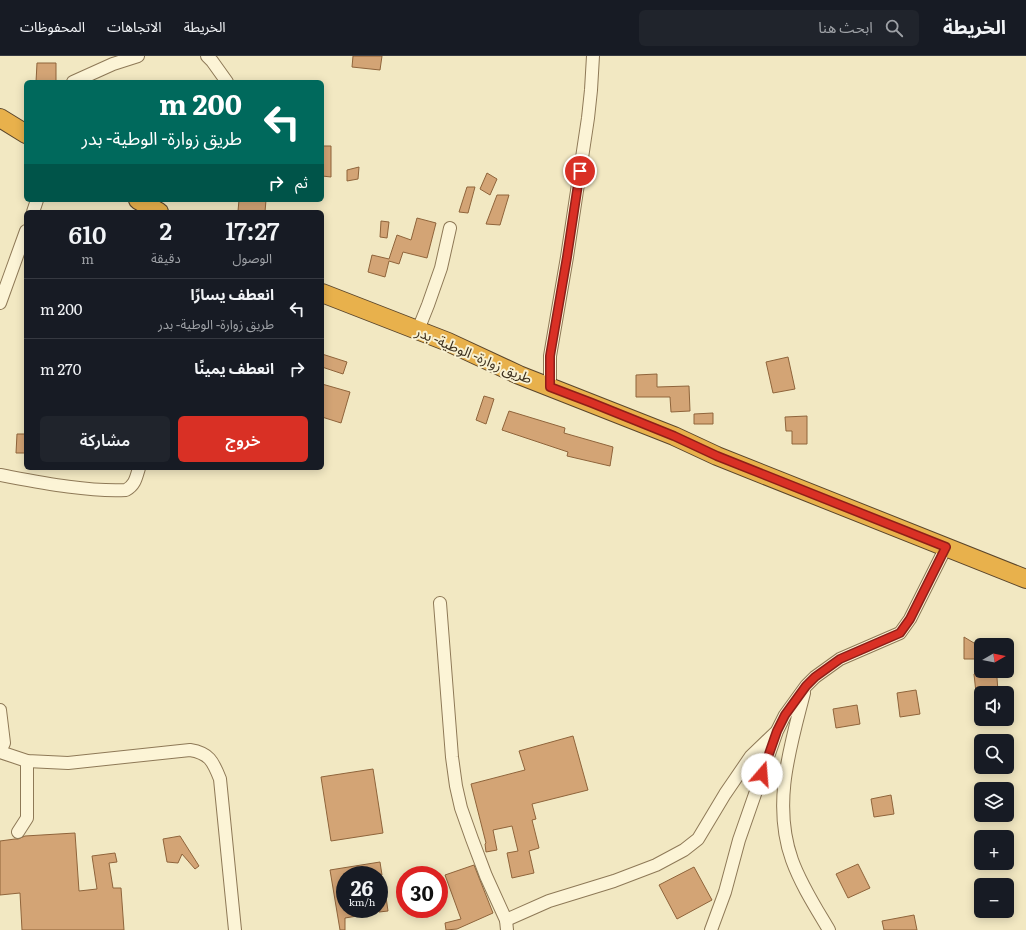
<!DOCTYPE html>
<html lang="ar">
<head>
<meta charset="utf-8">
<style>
  :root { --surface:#171b24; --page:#20242c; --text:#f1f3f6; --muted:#9ea1a6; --line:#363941; --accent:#d93025 }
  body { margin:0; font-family:Literata,"Noto Sans Arabic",serif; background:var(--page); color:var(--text); direction:rtl; height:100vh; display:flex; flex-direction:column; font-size:15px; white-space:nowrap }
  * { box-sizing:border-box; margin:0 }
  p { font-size:13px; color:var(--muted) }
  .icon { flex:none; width:22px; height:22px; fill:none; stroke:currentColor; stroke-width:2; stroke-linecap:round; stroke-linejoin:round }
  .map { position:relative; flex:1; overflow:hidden; direction:ltr }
  .side { position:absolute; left:24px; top:154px; width:300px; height:260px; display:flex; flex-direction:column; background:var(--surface); border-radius:6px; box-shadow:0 2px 10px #0003; direction:rtl }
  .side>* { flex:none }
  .hud { position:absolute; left:24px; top:24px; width:300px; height:122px; border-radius:6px; box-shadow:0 2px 10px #0003; direction:rtl; background:#00695c; color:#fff; overflow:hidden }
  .needle { width:26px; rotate:81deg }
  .tools { position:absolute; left:974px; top:582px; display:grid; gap:8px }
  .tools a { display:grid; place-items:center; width:40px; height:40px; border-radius:6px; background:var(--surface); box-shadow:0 2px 10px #0003; font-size:20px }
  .speed { position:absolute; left:336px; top:810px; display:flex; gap:8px; font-size:20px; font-weight:700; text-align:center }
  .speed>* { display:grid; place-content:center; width:52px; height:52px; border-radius:50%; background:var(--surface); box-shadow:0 2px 10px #0003; line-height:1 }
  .speed small { font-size:10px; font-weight:400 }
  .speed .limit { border:6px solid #d22; background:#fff; color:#111 }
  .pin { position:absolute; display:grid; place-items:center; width:34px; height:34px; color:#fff; margin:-17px; border:2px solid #fff; border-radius:50%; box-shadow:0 1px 4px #0007 }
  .me { position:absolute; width:44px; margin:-22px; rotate:18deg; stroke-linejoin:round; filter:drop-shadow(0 0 3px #0008) }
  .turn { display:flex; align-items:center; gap:14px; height:84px; padding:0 16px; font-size:18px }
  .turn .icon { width:52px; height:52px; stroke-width:2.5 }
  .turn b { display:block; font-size:28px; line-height:34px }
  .then { display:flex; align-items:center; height:38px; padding:0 16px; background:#0003; gap:8px; font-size:15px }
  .eta { display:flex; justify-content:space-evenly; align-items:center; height:68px; text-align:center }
  .eta b { font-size:24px; font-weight:600; line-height:28px }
  .button { display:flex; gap:8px; margin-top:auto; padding:8px 16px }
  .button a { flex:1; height:46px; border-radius:6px; background:var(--accent); color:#fff; font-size:16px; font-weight:600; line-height:46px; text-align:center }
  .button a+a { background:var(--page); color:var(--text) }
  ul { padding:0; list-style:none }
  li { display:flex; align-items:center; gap:12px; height:60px; padding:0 16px; border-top:1px solid var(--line) }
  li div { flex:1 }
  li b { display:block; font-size:15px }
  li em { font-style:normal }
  header { display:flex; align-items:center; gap:24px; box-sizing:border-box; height:56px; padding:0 20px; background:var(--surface); border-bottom:1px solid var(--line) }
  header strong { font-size:19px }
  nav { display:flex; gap:22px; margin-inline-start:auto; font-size:14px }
  .search { width:280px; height:36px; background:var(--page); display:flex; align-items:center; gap:10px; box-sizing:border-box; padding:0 14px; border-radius:6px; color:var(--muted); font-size:15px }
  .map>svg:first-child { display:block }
</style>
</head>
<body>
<header>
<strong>الخريطة</strong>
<div class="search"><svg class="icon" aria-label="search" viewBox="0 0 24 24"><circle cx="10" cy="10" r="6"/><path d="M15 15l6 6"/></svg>ابحث هنا</div>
<nav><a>الخريطة</a><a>الاتجاهات</a><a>المحفوظات</a></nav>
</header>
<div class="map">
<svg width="1026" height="874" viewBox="0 0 1026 874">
  <rect width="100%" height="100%" fill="#f2e8c2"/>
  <!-- building -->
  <g fill="#d3a475" stroke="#8f643b">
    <polygon points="353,0 382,0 380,14 352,11"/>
    <polygon points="37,7 56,7 56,26 36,26"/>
    <polygon points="322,90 331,90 331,121 322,120"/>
    <polygon points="359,111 358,123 347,125 347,114"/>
    <polygon points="487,117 497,123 490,139 480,133"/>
    <polygon points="467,131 475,131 468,157 459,156"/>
    <polygon points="497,139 509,139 500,169 486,168"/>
    <polygon points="239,144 266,144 265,156 238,155"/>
    <polygon points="417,162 436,167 427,202 403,196 399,208 389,205 385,221 368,216 372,199 389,203 397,179 411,184"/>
    <polygon points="381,165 389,166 387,182 380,181"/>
    <polygon points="322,298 347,306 343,318 322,311"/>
    <polygon points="788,301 795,333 773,337 766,306"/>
    <polygon points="657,318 657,331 689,330 690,355 671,356 670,341 636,341 636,319"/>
    <polygon points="322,328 350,336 341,367 322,361"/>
    <polygon points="484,340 494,343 486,368 476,364"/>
    <polygon points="509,355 565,372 564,377 613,391 610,410 567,400 568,396 502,374"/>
    <polygon points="713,357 713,368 694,368 694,358"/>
    <polygon points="807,360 807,388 792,388 792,375 786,375 785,361"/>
    <polygon points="17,378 26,378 26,397 16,397"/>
    <polygon points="964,581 974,587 981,587 981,603 964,603"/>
    <polygon points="978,615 993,615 997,622 998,636 992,637 976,637 974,618"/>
    <polygon points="916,634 920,658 900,661 897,637"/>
    <polygon points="857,649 860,668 836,672 833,653"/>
    <polygon points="573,680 588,734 532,748 536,763 532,764 539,792 529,795 534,817 512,822 507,797 518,795 512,770 493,774 497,794 486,796 485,788 486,787 471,728 525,714 519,695"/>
    <polygon points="373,713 383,777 331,785 321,721"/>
    <polygon points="891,739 894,758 874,761 871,743"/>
    <polygon points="75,777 79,835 97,833 92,800 115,797 117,806 109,807 113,832 121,832 124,874 22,874 20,837 0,839 0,785 15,783 18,783 25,780"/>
    <polygon points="180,780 199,810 195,813 182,798 178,807 167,806 163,783"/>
    <polygon points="380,806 382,819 345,819 345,853 369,853 369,858 345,862 345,874 340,874 330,814"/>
    <polygon points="858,808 870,832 848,842 836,818"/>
    <polygon points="474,809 493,857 457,873 446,874 445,867 461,863 445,819"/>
    <polygon points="694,811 712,844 677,863 659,829"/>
    <polygon points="379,827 384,827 388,855 379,856"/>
    <polygon points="914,859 917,874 884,874 882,865"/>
  </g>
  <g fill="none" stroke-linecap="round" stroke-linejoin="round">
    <defs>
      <g id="minor">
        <polyline points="207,0 212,5 227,26"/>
        <polyline points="73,26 113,8 138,0"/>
        <polyline points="33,156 37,144"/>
        <polyline points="0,247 26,175"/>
        <polyline points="418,274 428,249 441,212 450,172"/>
        <polyline points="550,331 550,300 567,201 588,62 591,34 593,0"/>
        <path d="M0 419C38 426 87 436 126 434 135 429 136 422 139 412"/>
        <polyline points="440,547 452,701 456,730 461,752 472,783 486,820 506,864 507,874"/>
        <path d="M804 637C790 692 772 748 792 804 801 829 816 852 829 874"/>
        <polyline points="0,654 4,687 0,695"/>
        <path d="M0 696 27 705 68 707 190 694C209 697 213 705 220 723L235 874"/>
        <polyline points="18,776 27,762 27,705"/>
        <polyline points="506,864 549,845 614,825 656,809 684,794 698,783 725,738 751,700 775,677"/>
        <polyline points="711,874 725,836 739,784 777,675 785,659 806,630 815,621 840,603 900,577 910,563 946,491"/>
      </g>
      <g id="highway">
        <polyline points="0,62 26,78"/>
        <polyline points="138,144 159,156"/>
        <polyline points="322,237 448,286 519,319 674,380 717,400 1026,523"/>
      </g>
    </defs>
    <!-- minor casing -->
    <use href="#minor" stroke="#8e7957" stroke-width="14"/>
    <!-- highway casing -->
    <use href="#highway" stroke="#5b462c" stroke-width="20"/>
    <!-- minor -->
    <use href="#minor" stroke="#fcf4d6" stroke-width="12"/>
    <!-- highway -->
    <use href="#highway" stroke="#e8b14c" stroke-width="18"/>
  </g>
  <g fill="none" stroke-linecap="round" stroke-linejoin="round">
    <defs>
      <polyline id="route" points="580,115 567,201 550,300 550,331 592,347 674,380 717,400 946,491 910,563 900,577 840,603 815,621 806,630 785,659 777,675 762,718"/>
    </defs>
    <!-- route casing -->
    <use href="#route" stroke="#8d1f18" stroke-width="10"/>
    <!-- route -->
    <use href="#route" stroke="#d93025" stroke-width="7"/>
  </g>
  <g text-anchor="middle" stroke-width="4" stroke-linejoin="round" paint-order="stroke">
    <!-- street labels -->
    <g font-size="14" fill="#3c2f1d" stroke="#f8f1d2">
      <text transform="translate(474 299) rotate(23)" y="5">طريق زوارة- الوطية- بدر</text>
    </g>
  </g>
</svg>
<div class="tools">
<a><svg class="needle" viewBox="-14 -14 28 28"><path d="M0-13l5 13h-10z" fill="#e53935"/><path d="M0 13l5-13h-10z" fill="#9ea1a6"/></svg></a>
<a><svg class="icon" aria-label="sound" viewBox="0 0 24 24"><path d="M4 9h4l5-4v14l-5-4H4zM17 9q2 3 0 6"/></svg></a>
<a><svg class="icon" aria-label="search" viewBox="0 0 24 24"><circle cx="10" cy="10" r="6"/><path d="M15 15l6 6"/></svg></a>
<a><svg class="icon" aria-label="layers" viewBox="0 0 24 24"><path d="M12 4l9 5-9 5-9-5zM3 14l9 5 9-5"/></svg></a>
<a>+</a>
<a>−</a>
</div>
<div class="speed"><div>26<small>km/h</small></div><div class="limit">30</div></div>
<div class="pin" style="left:580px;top:115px;background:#d93025"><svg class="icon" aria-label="arrive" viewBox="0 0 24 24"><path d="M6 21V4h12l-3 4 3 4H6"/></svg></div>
<svg class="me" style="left:762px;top:718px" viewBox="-20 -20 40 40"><circle r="19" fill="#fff"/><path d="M0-13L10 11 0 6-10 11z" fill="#d93025"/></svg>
<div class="hud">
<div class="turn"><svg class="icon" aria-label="left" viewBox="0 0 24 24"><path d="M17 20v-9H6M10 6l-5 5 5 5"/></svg><div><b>200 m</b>طريق زوارة- الوطية- بدر</div></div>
<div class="then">ثم<svg class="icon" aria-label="right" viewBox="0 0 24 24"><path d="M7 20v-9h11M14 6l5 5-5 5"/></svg></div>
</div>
<section class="side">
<div class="eta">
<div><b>17:27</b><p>الوصول</p></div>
<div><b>2</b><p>دقيقة</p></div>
<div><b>610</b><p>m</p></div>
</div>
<ul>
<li><svg class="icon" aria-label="left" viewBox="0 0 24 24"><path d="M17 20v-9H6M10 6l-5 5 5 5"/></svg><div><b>انعطف يسارًا</b><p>طريق زوارة- الوطية- بدر</p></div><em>200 m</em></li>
<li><svg class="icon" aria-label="right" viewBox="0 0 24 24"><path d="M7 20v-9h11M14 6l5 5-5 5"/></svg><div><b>انعطف يمينًا</b></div><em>270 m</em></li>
</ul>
<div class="button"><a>خروج</a><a>مشاركة</a></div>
</section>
</div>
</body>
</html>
